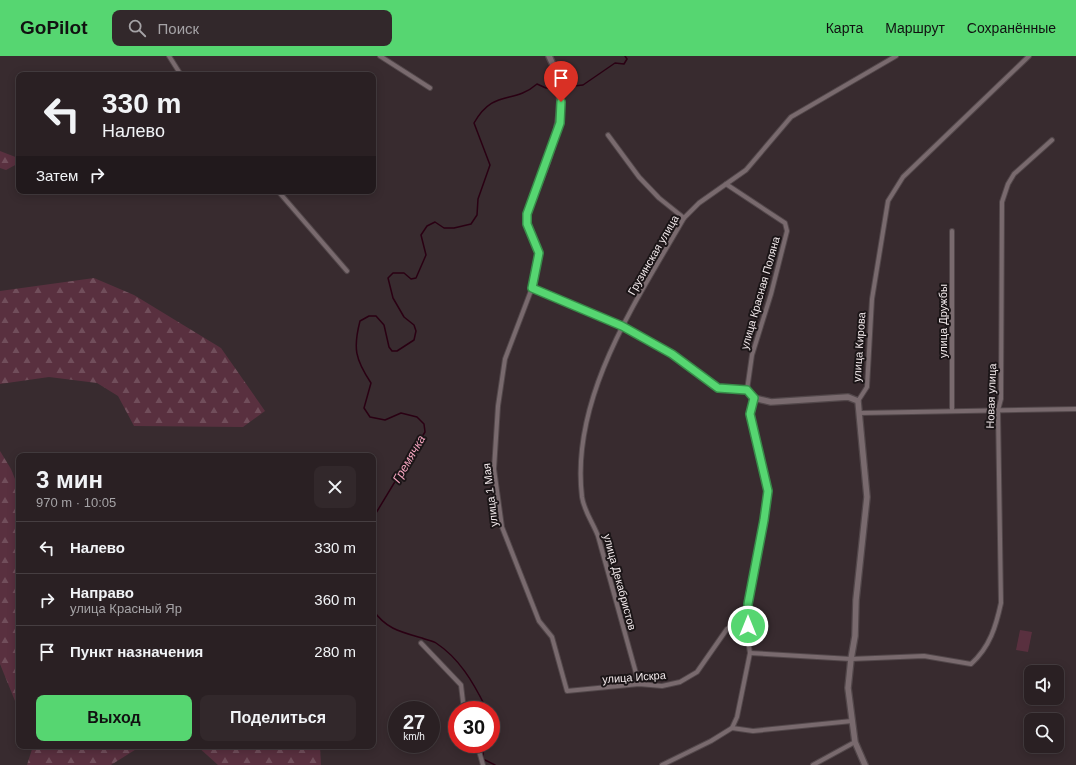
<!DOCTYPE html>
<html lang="ru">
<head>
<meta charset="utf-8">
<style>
  :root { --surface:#2a2023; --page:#32282b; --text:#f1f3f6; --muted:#a5a3a6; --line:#463e41; --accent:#56d671 }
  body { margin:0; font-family:Helvetica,sans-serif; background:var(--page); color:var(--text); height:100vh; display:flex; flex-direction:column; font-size:15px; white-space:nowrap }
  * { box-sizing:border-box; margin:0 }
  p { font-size:13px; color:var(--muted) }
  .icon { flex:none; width:22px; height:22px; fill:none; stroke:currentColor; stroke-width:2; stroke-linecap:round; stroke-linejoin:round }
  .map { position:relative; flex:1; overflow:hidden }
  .panel { position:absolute; left:16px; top:397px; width:360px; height:296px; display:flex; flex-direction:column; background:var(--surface); border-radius:8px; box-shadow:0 2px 10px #0003,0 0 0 1px var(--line) }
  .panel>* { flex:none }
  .banner { position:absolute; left:16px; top:16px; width:360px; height:122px; border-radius:8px; box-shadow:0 2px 10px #0003,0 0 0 1px var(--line); background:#2a2023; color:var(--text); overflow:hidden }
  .tools { position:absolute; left:1024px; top:609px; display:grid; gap:8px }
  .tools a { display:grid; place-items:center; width:40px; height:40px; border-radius:8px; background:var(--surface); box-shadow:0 2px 10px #0003,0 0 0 1px var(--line); font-size:20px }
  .speed { position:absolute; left:388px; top:645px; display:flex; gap:8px; font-size:20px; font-weight:700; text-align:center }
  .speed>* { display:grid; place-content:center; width:52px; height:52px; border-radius:50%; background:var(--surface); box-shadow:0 2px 10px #0003,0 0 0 1px var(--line); line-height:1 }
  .speed small { font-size:10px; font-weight:400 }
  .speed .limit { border:6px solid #d22; background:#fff; color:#111 }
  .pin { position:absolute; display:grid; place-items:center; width:34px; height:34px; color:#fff; margin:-41px -17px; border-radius:50% 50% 50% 0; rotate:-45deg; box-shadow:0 0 4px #0007 }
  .pin .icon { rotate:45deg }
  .me { position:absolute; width:44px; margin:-22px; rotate:0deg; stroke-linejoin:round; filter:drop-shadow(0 0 3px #0008) }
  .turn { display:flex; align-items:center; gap:14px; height:84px; padding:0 20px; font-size:18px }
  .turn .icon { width:52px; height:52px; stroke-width:2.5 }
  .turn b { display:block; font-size:28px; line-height:34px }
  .then { display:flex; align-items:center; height:38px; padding:0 20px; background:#0003; gap:8px; font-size:15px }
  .round { display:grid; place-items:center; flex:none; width:42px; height:42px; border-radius:8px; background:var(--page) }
  .overview { display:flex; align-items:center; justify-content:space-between; height:68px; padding:0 20px }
  h1 { font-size:24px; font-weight:700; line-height:30px }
  .button { display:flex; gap:8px; margin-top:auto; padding:8px 20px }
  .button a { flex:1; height:46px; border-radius:8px; background:var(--accent); color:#111; font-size:16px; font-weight:700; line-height:46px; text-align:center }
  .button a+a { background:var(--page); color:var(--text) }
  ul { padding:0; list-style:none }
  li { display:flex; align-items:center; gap:12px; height:52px; padding:0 20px; border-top:1px solid var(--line) }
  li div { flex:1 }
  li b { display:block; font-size:15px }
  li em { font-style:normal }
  header { display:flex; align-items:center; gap:24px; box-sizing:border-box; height:56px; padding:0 20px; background:var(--accent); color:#111 }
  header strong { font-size:19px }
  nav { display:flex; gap:22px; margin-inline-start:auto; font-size:14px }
  .search { width:280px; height:36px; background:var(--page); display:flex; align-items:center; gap:10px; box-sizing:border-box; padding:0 14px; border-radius:8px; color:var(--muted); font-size:15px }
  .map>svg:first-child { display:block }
</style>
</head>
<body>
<header>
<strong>GoPilot</strong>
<div class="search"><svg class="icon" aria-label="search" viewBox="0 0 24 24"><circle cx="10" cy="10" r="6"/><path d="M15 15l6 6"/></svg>Поиск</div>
<nav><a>Карта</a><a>Маршрут</a><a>Сохранённые</a></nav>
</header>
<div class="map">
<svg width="1076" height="709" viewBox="0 0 1076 709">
  <defs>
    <pattern id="forest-firs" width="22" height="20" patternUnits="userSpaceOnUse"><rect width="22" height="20" fill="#59303f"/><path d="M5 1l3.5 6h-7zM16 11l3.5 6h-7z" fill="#714e5b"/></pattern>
  </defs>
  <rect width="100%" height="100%" fill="#382b2f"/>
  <!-- forest -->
  <g fill="url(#forest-firs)">
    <polygon points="0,95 18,102 19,107 6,114 0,112"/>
    <polygon points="94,222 134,239 221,292 265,355 243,371 134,370 118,340 97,327 49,321 0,328 0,235"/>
    <polygon points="0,395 11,413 19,433 19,649 15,645 0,608"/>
    <polygon points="33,690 138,690 138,692 111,709 27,709"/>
    <polygon points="197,690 320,690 321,709 218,709"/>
  </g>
  <!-- garden -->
  <polygon fill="#59303f" points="1020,574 1032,576 1028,596 1016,594"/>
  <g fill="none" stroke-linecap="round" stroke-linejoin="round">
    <!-- stream -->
    <g stroke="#2a0013" stroke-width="1.5">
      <polyline points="564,31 583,29 615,7 624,8 627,3 625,0"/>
      <path d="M373 462 425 376 424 368 417 361 401 357 385 364 370 361 364 352 371 327C355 303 353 292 360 265L369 260H376L384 269 389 291 392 295H397L414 284 416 275 414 269 404 261 393 242 388 222 393 217H404L411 223 416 222 426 199 421 179 427 170 435 166 444 172H454L471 168 477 159 478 143 490 109 474 67C494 32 513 49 537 28L546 32H555"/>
      <path d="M373 554C386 573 401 576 422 582 426 584 433 585 436 587 459 602 473 626 485 650L484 654"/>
      <polyline points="483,688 483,703 495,709"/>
    </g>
    <defs>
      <g id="street">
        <polyline points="169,0 181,19"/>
        <polyline points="380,0 430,32"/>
        <polyline points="608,79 639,121 659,142 684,162"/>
        <polyline points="726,128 785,167 787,175 771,238 752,299 747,334"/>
        <polyline points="278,135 347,215"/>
        <polyline points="532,232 505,303 498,350 494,413 502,471 539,565 552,581 567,635 639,628 662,630 680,626 697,616 727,573 733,571 747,578"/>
        <polyline points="858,345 867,331 872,243 888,145 903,121 1029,0"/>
        <polyline points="952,355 952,175"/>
        <polyline points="860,357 1076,353"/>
        <polyline points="421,587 461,629 464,654"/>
        <path d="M750 597 851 603 924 600 971 608C990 591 996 570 1001 547L998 354 1001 343 1002 146 1008 128 1014 118 1052 84"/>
        <path d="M639 628 598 480C593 467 584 455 582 441 570 341 637 244 684 162L699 147 746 114 791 61 896 0"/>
        <polyline points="732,672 737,661 750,597 747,578 748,548 765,464 768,435 751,358 754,342"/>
        <polyline points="477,688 483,709"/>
        <polyline points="662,709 711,685 732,672 753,675 852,665"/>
        <polyline points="813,709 855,686"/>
      </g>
      <path id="secondary" d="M549 0C577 52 545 108 527 158V168L539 197 532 232 622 270 672 298 718 332 747 334 754 342 771 346 848 341 858 345 867 441 856 544 855 580 851 603 848 632 855 686 865 709"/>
    </defs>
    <!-- street casing -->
    <use href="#street" stroke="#52474a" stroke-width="6"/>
    <!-- secondary casing -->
    <use href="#secondary" stroke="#52474a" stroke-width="8"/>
    <!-- street -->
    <use href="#street" stroke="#796a6e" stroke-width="4"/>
    <!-- secondary -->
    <use href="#secondary" stroke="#796a6e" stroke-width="5.5"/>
  </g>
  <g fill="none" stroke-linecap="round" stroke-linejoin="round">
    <defs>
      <polyline id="route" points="561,46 560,67 527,158 527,168 539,197 532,232 622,270 672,298 718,332 747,334 754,342 750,358 768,435 764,464 748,548 748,570"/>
    </defs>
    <!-- route casing -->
    <use href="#route" stroke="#388b49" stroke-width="10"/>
    <!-- route -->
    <use href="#route" stroke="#56d671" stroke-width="7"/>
  </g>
  <g text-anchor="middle" stroke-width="4" stroke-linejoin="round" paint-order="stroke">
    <!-- street labels -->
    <g font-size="11" fill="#f3eaec" stroke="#1b1517">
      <text transform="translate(653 199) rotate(-60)" y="4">Грузинская улица</text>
      <text transform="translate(760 237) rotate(-74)" y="4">улица Красная Поляна</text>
      <text transform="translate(943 265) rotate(-90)" y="4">улица Дружбы</text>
      <text transform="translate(859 291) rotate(-86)" y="4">улица Кирова</text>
      <text transform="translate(991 340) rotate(-88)" y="4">Новая улица</text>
      <text transform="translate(490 439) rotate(-97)" y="4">улица 1 Мая</text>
      <text transform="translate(620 526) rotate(75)" y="4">улица Декабристов</text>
      <text transform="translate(634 621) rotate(-4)" y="4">улица Искра</text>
    </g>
    <!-- water labels -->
    <g font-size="12" font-style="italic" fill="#f6a5c0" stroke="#1b1517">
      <text transform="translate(409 403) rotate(-60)" y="4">Гремячка</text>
    </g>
  </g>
</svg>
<div class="tools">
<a><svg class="icon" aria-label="sound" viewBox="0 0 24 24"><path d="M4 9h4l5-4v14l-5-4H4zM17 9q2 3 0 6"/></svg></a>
<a><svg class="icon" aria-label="search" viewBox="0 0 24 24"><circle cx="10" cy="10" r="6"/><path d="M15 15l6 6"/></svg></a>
</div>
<div class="speed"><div>27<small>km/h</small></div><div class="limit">30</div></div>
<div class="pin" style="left:561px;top:46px;background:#d93025"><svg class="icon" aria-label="arrive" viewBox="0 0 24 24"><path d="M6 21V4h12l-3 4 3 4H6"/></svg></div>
<svg class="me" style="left:748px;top:570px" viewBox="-20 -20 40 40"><circle r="17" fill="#56d671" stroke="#fff" stroke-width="3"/><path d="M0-11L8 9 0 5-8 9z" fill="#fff"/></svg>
<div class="banner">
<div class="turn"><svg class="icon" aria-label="left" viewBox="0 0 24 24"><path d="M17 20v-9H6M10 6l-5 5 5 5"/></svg><div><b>330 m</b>Налево</div></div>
<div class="then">Затем<svg class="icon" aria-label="right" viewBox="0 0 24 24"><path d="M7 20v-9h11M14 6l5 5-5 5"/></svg></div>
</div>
<section class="panel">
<div class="overview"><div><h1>3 мин</h1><p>970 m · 10:05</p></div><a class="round"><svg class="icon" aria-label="close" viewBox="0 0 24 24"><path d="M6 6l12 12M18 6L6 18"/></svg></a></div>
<ul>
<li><svg class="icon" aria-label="left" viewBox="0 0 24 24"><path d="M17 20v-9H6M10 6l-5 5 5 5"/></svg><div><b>Налево</b></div><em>330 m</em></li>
<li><svg class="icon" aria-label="right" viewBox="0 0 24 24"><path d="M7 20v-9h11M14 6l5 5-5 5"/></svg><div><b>Направо</b><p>улица Красный Яр</p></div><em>360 m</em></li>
<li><svg class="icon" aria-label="arrive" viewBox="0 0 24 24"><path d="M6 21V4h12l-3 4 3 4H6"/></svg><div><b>Пункт назначения</b></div><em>280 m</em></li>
</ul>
<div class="button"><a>Выход</a><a>Поделиться</a></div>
</section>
</div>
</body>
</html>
